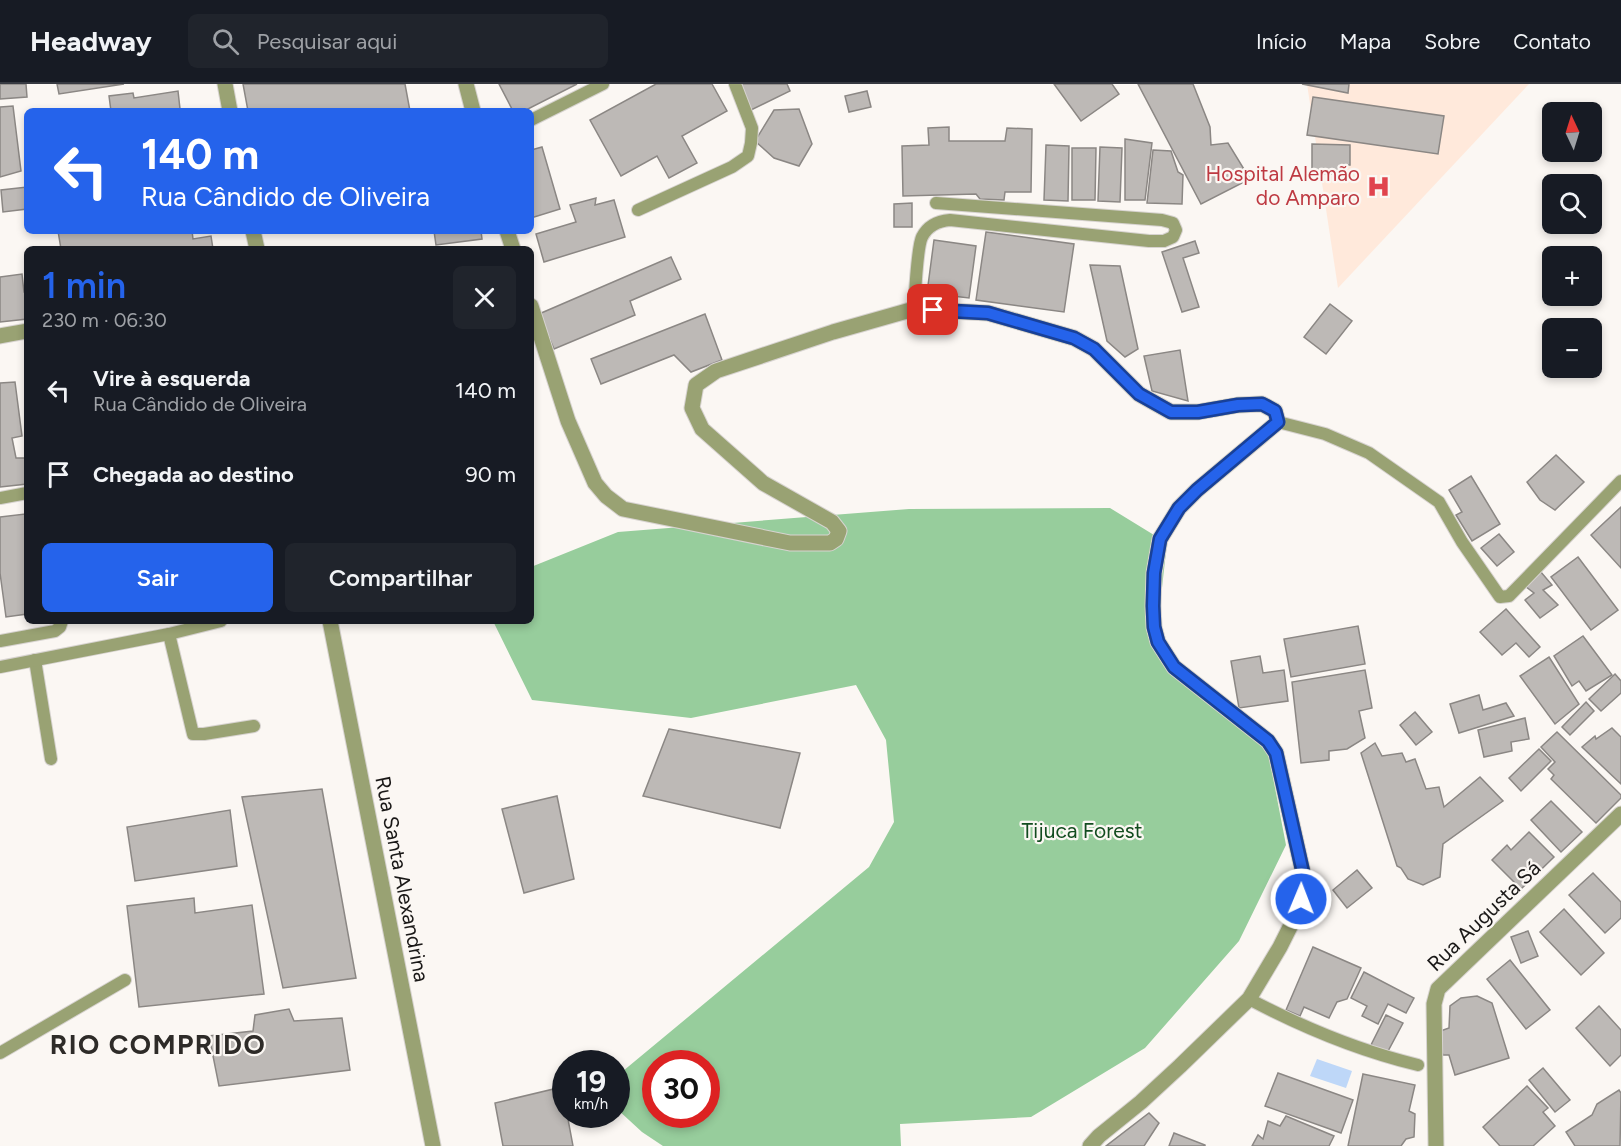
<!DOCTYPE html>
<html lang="pt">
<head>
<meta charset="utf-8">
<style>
  :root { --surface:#171b24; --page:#20242c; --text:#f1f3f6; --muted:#9ea1a6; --line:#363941; --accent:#2563eb }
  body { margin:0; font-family:Figtree,sans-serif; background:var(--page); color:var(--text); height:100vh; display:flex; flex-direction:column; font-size:22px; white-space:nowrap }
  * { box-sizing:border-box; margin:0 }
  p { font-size:20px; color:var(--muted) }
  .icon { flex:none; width:33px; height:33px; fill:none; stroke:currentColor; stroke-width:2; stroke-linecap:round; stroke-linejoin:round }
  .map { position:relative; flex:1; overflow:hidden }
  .details { position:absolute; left:24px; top:162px; width:510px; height:378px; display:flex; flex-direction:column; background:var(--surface); border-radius:9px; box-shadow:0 3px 9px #0003 }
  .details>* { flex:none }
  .guide { position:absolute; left:24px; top:24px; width:510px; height:126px; border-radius:9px; box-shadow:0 3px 9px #0003; background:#2563eb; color:#fff; overflow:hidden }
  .needle { width:39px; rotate:356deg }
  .fabs { position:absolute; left:1542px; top:18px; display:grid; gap:12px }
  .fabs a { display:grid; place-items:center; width:60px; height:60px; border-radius:9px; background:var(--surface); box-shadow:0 3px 9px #0003; font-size:30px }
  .speed { position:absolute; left:552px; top:966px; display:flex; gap:12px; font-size:30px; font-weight:700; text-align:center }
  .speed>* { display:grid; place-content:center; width:78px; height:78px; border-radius:50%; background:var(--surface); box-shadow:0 3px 9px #0003; line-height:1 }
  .speed small { font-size:15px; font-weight:400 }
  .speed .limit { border:9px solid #d22; background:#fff; color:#111 }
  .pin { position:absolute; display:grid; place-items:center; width:51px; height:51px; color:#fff; margin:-26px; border-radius:12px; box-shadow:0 3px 9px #0006 }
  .me { position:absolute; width:66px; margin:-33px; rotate:1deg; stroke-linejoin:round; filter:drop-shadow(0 0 4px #0008) }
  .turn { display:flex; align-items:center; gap:21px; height:126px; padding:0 18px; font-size:27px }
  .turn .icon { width:78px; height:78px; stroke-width:2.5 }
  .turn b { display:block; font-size:42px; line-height:51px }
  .round { display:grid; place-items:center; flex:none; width:63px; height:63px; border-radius:9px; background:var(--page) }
  .headline { display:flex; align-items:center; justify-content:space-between; height:102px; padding:0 18px }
  h1 { font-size:36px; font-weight:600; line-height:45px; color:var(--accent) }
  .action { display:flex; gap:12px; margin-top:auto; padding:12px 18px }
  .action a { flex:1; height:69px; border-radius:9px; background:var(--accent); color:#fff; font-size:24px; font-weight:600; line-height:69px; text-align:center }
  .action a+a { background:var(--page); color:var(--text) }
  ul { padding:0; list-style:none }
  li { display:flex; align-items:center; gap:18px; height:84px; padding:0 18px }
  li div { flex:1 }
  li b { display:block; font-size:22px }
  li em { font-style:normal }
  header { display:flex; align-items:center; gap:36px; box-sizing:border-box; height:84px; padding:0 30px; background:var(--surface); border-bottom:2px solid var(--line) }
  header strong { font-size:28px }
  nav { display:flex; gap:33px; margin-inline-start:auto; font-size:21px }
  .search { width:420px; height:54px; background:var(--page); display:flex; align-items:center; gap:15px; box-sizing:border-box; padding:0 21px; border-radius:9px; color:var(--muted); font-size:22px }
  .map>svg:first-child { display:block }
</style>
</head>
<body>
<header>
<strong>Headway</strong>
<div class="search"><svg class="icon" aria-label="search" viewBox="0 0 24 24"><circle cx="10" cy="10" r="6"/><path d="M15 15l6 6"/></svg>Pesquisar aqui</div>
<nav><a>Início</a><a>Mapa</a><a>Sobre</a><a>Contato</a></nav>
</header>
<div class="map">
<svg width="1621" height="1062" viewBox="0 0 1621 1062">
  <rect width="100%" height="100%" fill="#fbf7f3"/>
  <!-- medical -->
  <polygon fill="#ffe9db" points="1307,0 1529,0 1338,204"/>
  <!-- forest -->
  <path fill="#97cd9c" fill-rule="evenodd" d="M1110 424 1167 459 1156 557 1266 657 1286 761 1239 857 1145 964 1031 1033 900 1040 901 1062H663L642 1048 617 1025V992L869 783 894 738 886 656 856 601 691 634 532 616 493 537H531V483L618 448 909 425ZM656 980H706V1030H656Z"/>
  <!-- water -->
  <polygon fill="#bed7f8" points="1317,975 1352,987 1346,1004 1310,992"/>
  <!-- building -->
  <g fill="#bdb9b6" stroke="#8b8784" stroke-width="1.5">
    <polygon points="0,0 26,0 27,13 0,15"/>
    <polygon points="57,0 124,0 59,10"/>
    <polygon points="243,0 405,0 410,27 248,27"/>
    <polygon points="499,0 577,0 524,27 513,27"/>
    <polygon points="656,0 712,0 727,27 682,52 697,79 669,94 657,72 621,92 590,36"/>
    <polygon points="738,0 787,0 790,7 751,26"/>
    <polygon points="1054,0 1112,0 1119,10 1081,37"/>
    <polygon points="1138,0 1193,0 1210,43 1211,61 1228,59 1250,95 1201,120"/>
    <polygon points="1302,0 1349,0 1348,9"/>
    <polygon points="178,7 180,25 169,27 111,27 109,12 133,9 134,14"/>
    <polygon points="867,7 871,23 849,28 845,12"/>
    <polygon points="1313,13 1444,32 1438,70 1307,51"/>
    <polygon points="13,22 21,87 0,93 0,23"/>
    <polygon points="799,25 812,60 799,82 774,74 755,57 774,26"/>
    <polygon points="949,43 949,57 1005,57 1007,44 1032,45 1031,108 1005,108 1004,116 980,115 976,110 903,112 902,62 929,61 928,44"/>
    <polygon points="1125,55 1152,59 1145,116 1125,116"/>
    <polygon points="1312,60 1350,61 1350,81 1340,81 1340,90 1312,90"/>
    <polygon points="1046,61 1069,62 1068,117 1044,116"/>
    <polygon points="542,63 560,125 531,134 531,66"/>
    <polygon points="1100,63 1122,64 1120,118 1098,117"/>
    <polygon points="1072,64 1096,64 1095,116 1072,116"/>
    <polygon points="1153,66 1171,67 1178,88 1183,91 1182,120 1147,119"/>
    <polygon points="27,103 27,125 3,128 1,106"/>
    <polygon points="596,114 595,121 614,116 625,153 544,178 536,150 576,138 570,121"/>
    <polygon points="912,119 912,143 894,143 894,120"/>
    <polygon points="58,147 192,147 193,155 211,152 213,165 61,165"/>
    <polygon points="434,147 481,147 482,155 436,161"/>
    <polygon points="986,148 1074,160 1064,228 976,216"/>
    <polygon points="934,156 976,162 969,214 927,209"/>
    <polygon points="1195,157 1199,169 1183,174 1199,223 1182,228 1162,168"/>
    <polygon points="671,173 681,195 630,217 635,231 554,265 539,230"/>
    <polygon points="1090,181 1120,182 1138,265 1125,273 1107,257"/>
    <polygon points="22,190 24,208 27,208 27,235 0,238 0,193"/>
    <polygon points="1330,220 1352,237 1326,270 1304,253"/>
    <polygon points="705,230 722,276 691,288 674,271 601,300 591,275"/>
    <polygon points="1180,266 1188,317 1152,307 1144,272"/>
    <polygon points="15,298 22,352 12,354 16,374 27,374 27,400 0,403 0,299"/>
    <polygon points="1556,371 1584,398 1555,426 1540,416 1527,398"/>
    <polygon points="1471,392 1500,440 1472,457 1456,431 1462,428 1449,406"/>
    <polygon points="1621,423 1621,484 1591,451"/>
    <polygon points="25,430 27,530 6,533 0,489 0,433"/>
    <polygon points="1499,450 1514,468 1497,482 1481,464"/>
    <polygon points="1578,473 1618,526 1591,546 1551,493"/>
    <polygon points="1540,487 1552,501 1543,506 1558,521 1540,534 1525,516 1534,509 1525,502"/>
    <polygon points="1506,525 1540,563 1529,573 1516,559 1502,571 1480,548"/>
    <polygon points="1358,542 1365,580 1291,593 1284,555"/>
    <polygon points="1583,552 1612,591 1586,607 1579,597 1572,602 1554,572"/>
    <polygon points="1260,572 1263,589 1284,586 1288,617 1239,624 1231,577"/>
    <polygon points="1549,573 1579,620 1555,640 1520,592"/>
    <polygon points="1365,586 1372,624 1359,627 1365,654 1347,665 1329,667 1329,676 1301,679 1292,598"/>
    <polygon points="1615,590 1621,597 1621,609 1601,627 1589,615"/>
    <polygon points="1479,611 1483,626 1506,619 1514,632 1459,649 1450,620"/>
    <polygon points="1586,618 1594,627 1570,651 1562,643"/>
    <polygon points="1415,628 1432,648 1416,661 1400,641"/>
    <polygon points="1525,634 1529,655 1511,658 1512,667 1484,673 1478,646"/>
    <polygon points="1612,644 1621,653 1621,700 1582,663 1595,652 1596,655"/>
    <polygon points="669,645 800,669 780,744 643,712"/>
    <polygon points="1557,648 1621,711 1621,714 1596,739 1551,695 1554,691 1548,685 1555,678 1541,663"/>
    <polygon points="1375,659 1382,672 1402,669 1406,678 1415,675 1426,705 1439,703 1444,723 1480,693 1503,717 1443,760 1440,793 1423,801 1408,795 1401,784 1397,782 1361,669"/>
    <polygon points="1539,665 1551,677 1521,707 1509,694"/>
    <polygon points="322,705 356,894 283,904 242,713"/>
    <polygon points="557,712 574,795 524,809 502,725"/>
    <polygon points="1551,717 1582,748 1561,768 1531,736"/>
    <polygon points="230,726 237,782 135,797 127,743"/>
    <polygon points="1529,748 1554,773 1521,805 1492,776 1507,761 1511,766"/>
    <polygon points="1357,786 1372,804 1347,824 1333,806"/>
    <polygon points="1593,789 1621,818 1621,834 1605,849 1569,811"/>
    <polygon points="194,814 195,829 252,821 264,910 139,923 127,822"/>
    <polygon points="1564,825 1604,869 1581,891 1540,848"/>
    <polygon points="1528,847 1538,872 1521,879 1511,853"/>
    <polygon points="1313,863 1361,884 1347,915 1337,918 1329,934 1304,923 1300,932 1286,926"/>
    <polygon points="1510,876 1550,926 1526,945 1487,895"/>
    <polygon points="1364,888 1414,914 1406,929 1388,920 1378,940 1362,932 1367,922 1351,914"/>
    <polygon points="1477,912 1492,919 1509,974 1455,991 1449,971 1443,971 1435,949 1449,944 1450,922 1461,914"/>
    <polygon points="1599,922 1621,946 1621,971 1610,982 1576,944"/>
    <polygon points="289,925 294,937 342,934 350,986 219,1002 209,952 253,947 255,931"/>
    <polygon points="1386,931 1403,939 1387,969 1371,961"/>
    <polygon points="1543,984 1570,1016 1555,1028 1529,996"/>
    <polygon points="1278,989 1353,1016 1341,1049 1265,1022"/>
    <polygon points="1363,990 1415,1001 1409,1027 1415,1030 1414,1053 1406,1055 1401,1062 1348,1062"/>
    <polygon points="1527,1002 1548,1024 1543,1028 1555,1042 1533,1062 1500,1062 1483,1043"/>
    <polygon points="562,1003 573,1062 503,1062 495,1019"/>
    <polygon points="1619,1006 1621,1009 1620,1062 1575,1062 1566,1048 1592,1031 1597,1020"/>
    <polygon points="1149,1029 1159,1039 1144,1062 1106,1062"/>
    <polygon points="1286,1032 1334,1052 1329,1062 1252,1062 1258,1051 1263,1055 1268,1037 1280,1042"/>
    <polygon points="1174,1049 1205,1061 1205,1062 1169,1062"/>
  </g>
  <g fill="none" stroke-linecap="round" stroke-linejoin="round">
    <defs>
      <g id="lane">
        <polyline points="531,36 603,0"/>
        <polyline points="638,126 732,83 748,72 751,59 752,44 735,0"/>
        <path d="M914 225C915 211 917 163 922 153 928 141 938 137 950 136L1149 157H1164L1173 153 1176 146 1173 139 1162 136 936 119"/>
        <polyline points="1278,338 1325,350 1369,369 1439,418 1462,458 1500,513 1509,512 1621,397"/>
        <polyline points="0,414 27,409"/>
        <polyline points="169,550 193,650 204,650 254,642"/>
        <polyline points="0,557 55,547 60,543 62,537"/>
        <polyline points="35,576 51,675"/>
        <polyline points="0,583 169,550 221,537"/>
        <path d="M1249 915C1302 943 1360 967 1418 981"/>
        <polyline points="0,969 125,896"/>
      </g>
      <g id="street">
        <polyline points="225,0 230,27"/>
        <polyline points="466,0 473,27"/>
        <polyline points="253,147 257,165"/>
        <polyline points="507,147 513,165"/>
        <polyline points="531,222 568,337 595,399 606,412 623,425 790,459 830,459 836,455 839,447 832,438 763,399 702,345 692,324 696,301 716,287 833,248 914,225 988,229 1074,254 1094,265 1139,310 1171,328 1198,328 1238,321 1262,320 1275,327 1278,338 1197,406 1179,424 1160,455 1154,489 1153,522 1154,543 1158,558 1174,583 1268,657 1276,669 1304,793 1301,815 1291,841 1280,863 1249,915 1180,982 1141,1018 1099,1052 1090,1062"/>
        <polyline points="0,252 27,247"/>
        <polyline points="330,537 433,1062"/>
        <polyline points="1436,1062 1434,920 1438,905 1621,730"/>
      </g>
    </defs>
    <!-- lane casing -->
    <use href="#lane" stroke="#d7d3d0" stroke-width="14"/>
    <!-- street casing -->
    <use href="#street" stroke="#d7d3d0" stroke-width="17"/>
    <!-- lane -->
    <use href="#lane" stroke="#99a273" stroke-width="12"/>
    <!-- street -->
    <use href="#street" stroke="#99a273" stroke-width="15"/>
  </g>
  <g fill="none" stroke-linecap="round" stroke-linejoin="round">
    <defs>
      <polyline id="route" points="933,226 988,229 1074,254 1094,265 1139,310 1171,328 1198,328 1238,321 1262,320 1275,327 1278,338 1197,406 1179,424 1160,455 1154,489 1153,522 1154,543 1158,558 1174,583 1268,657 1276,669 1304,793 1301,815"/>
    </defs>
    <!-- route casing -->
    <use href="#route" stroke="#184099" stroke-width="15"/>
    <!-- route -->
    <use href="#route" stroke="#2563eb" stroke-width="10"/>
  </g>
  <!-- icons -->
  <defs>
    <symbol id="hospital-bare" viewBox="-9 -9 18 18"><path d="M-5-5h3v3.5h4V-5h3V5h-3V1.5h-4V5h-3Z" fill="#e0444e" stroke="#fbf7f3" stroke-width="2.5" paint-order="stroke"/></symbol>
  </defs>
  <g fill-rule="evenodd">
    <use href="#hospital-bare" x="1362" y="86" width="33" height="33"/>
  </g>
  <g text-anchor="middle" stroke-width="4.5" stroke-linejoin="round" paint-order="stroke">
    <!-- health labels -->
    <g font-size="21" fill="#be3a42" stroke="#fbf7f3" text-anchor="end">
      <text x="1360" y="97">Hospital Alemão<tspan x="1360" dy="24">do Amparo</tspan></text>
    </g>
    <!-- park labels -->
    <g font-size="21" fill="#124c1f" stroke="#fbf7f3">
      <text x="1082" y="754">Tijuca Forest</text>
    </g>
    <!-- street labels -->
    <g font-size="21" fill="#1a1817" stroke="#fbf7f3">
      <text transform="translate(402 795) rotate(79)" y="7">Rua Santa Alexandrina</text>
      <text transform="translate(1484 832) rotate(-44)" y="7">Rua Augusta Sá</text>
    </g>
    <!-- district labels -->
    <g font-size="27" font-weight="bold" letter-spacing="1.5" fill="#2e2b28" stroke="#fbf7f3">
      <text x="158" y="970">RIO COMPRIDO</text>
    </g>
  </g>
</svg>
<div class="fabs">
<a><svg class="needle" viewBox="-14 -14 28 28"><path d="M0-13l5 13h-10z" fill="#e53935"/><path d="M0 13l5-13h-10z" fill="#9ea1a6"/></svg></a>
<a><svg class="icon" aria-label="search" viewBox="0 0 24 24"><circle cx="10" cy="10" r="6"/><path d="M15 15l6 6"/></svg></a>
<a>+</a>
<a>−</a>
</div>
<div class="speed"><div>19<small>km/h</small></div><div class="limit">30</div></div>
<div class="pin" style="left:933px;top:226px;background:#d93025"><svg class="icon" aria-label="arrive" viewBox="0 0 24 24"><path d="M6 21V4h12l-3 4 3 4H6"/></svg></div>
<svg class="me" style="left:1301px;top:815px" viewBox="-20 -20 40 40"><circle r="17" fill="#2563eb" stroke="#fff" stroke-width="3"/><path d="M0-11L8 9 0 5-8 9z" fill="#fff"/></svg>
<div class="guide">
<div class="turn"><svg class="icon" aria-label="left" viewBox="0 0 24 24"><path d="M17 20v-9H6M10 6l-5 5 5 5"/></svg><div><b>140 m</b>Rua Cândido de Oliveira</div></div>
</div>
<section class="details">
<div class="headline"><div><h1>1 min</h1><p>230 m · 06:30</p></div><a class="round"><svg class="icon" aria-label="close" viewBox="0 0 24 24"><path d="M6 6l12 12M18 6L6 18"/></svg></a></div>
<ul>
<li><svg class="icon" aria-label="left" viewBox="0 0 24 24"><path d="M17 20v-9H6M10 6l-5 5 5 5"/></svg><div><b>Vire à esquerda</b><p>Rua Cândido de Oliveira</p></div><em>140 m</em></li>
<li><svg class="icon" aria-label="arrive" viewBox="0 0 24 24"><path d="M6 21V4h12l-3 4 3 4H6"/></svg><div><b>Chegada ao destino</b></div><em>90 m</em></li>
</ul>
<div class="action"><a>Sair</a><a>Compartilhar</a></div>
</section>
</div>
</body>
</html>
